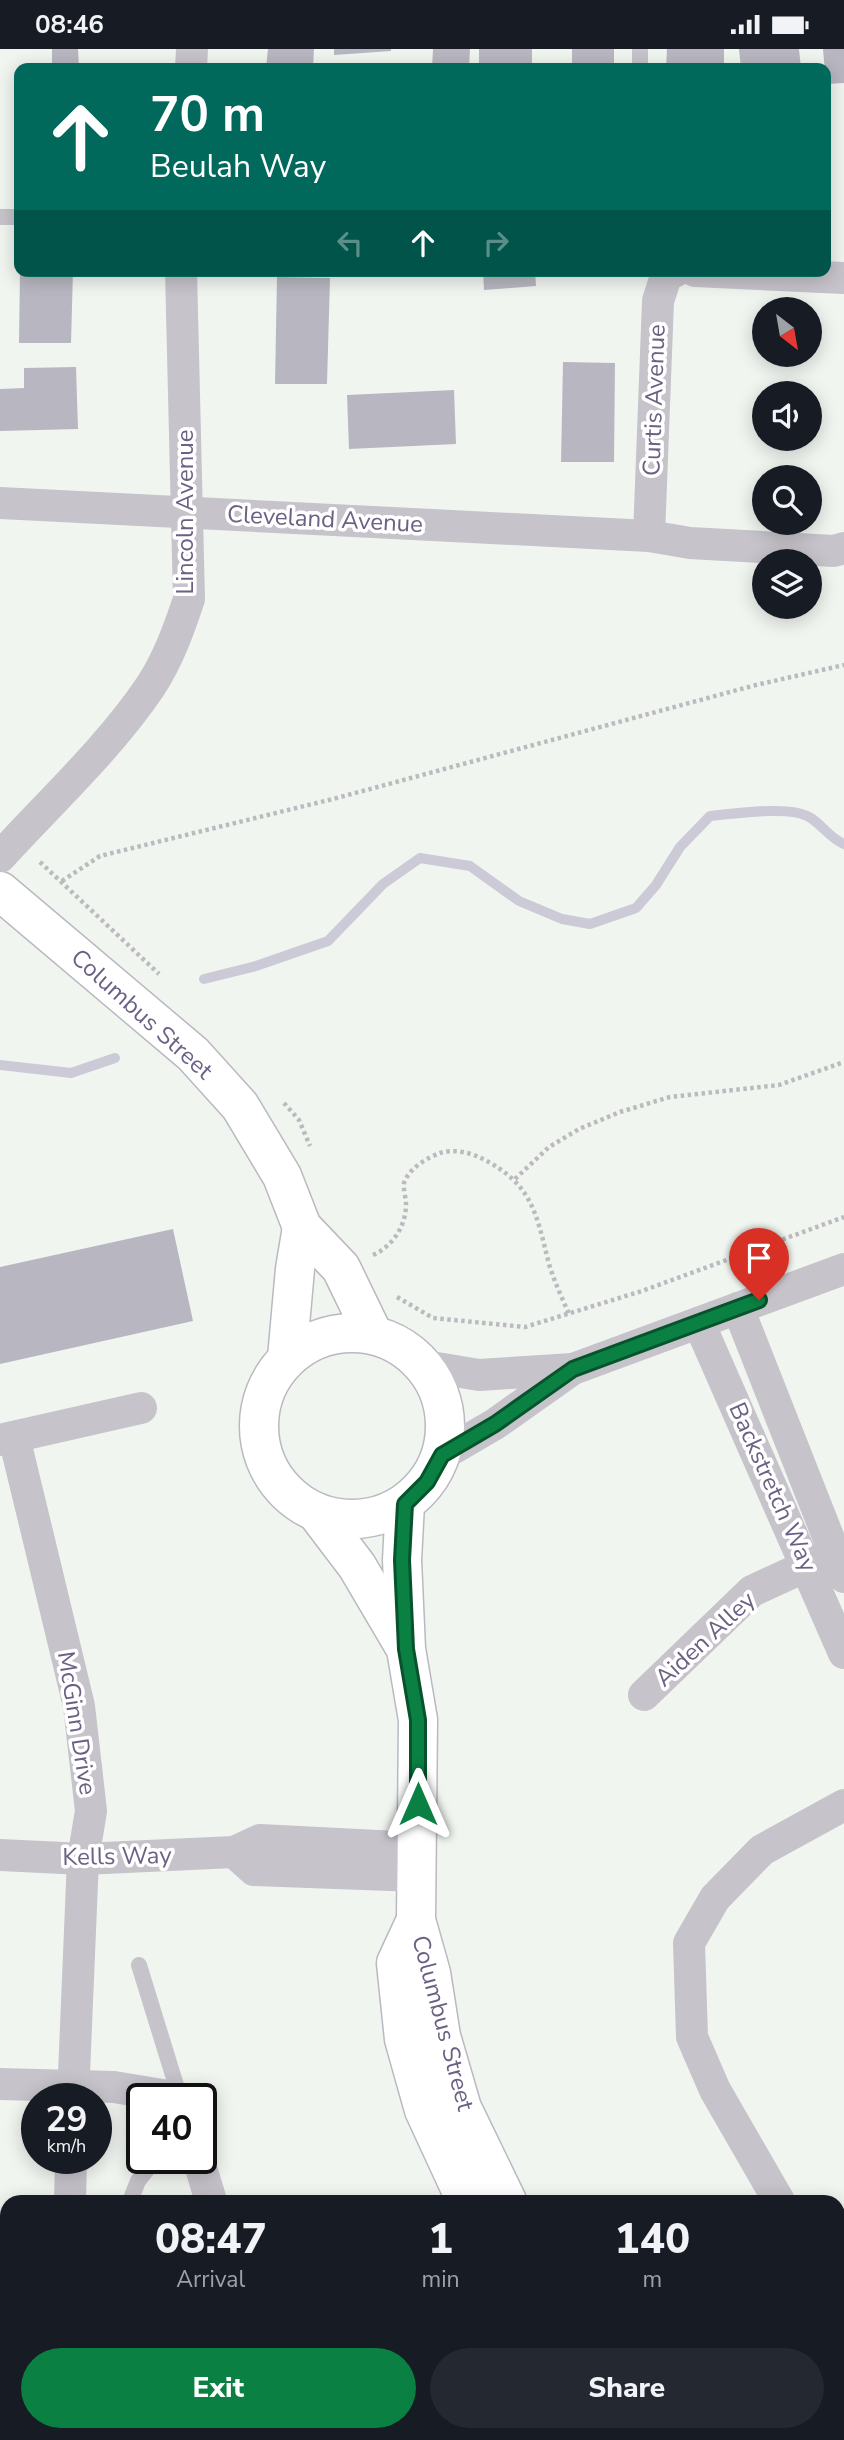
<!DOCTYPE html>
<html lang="en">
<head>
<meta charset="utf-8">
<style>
  :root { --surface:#171b24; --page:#242831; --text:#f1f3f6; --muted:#9ea1a6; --accent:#0b8043 }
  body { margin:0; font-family:"Nunito Sans",sans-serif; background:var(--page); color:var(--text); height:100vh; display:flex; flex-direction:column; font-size:26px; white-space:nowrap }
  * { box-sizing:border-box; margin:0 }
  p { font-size:23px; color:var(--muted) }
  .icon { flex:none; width:38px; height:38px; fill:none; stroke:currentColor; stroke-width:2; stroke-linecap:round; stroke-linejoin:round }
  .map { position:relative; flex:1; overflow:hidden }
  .sheet { position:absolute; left:0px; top:2146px; width:845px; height:247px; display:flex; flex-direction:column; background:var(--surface); border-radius:21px 21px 0 0; box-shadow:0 4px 18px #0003 }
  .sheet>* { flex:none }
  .top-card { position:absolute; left:14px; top:14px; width:817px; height:214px; border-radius:14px; box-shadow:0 4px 18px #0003; background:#00695c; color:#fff; overflow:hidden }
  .needle { width:46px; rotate:149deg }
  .fabs { position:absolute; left:752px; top:248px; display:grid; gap:14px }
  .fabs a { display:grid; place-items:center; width:70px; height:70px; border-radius:50%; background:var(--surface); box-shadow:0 4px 18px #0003; font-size:35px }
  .speed { position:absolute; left:21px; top:2034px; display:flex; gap:14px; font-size:35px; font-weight:700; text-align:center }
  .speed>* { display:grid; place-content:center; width:91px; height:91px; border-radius:50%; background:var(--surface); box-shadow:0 4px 18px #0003; line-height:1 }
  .speed small { font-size:18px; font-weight:400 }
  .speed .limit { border:4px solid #111; border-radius:10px; background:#fff; color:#111 }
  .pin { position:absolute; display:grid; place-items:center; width:60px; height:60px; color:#fff; margin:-72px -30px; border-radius:50% 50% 50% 0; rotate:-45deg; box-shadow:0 0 7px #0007 }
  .pin .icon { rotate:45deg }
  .me { position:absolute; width:77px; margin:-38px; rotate:0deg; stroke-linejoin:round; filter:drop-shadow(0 0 5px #0008) }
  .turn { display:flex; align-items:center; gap:24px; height:147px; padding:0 21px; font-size:32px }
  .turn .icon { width:91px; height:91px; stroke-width:2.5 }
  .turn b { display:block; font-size:49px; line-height:60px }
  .lanes { display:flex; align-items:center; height:66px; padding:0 21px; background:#0003; justify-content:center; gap:35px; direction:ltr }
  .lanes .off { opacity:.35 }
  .eta { display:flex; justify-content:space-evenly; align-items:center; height:119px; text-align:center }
  .eta b { font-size:42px; font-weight:800; line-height:49px }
  .primary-button { display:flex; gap:14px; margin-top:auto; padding:14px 21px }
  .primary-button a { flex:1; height:80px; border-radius:42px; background:var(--accent); color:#fff; font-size:28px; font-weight:800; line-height:80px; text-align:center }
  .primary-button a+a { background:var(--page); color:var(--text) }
  .status { display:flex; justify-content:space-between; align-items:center; height:49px; padding:0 35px; background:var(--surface); direction:ltr }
  .status svg { height:19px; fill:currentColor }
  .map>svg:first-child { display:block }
</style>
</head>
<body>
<div class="status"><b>08:46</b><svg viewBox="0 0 49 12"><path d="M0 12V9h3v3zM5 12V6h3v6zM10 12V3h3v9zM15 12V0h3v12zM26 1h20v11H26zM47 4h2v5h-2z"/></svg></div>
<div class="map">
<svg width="844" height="2391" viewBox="0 0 844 2391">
  <rect width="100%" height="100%" fill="#f1f5f0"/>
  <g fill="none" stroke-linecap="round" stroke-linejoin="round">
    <!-- stream -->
    <g stroke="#cbcad6" stroke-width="10">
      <path d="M204 930 256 917 328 892 383 835 420 809 470 817 519 852 562 870 590 875 636 859 656 836 680 798 710 767C733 765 790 756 809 768 822 775 829 789 844 795"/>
      <polyline points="0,1016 71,1024 115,1009"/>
    </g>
  </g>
  <!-- building -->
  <g fill="#b8b6c0">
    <polygon points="52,0 78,0 79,19 52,19"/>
    <polygon points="268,0 314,0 313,19 266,19"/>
    <polygon points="334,0 391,0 391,2 334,6"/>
    <polygon points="433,0 470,0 469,19 432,19"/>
    <rect x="479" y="0" width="53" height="19"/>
    <rect x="572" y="0" width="42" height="19"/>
    <polygon points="667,0 724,0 724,19 666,19"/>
    <polygon points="739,0 799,0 801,19 741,19"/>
    <polygon points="823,0 844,0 844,34 826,35"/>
    <polygon points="20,222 73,222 71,294 19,294"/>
    <polygon points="483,222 535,222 536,237 484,241"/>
    <polygon points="277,228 330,229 327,335 275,335"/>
    <polygon points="563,313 615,314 614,413 561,413"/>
    <polygon points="76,318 78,380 0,382 0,340 24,339 24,319"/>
    <polygon points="454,341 456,395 349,400 347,346"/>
    <polygon points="173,1180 193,1272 0,1315 0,1218"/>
  </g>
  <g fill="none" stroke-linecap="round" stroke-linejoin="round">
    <defs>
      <g id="secondary">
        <polyline points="0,842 193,1005 240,1057 282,1127 302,1178 341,1219 373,1285"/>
        <circle cx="352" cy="1377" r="93"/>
        <polyline points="287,1309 295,1220 302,1178"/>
        <polyline points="405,1455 402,1511 406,1600 418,1671 416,1871 431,1924 441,1987 462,2059 507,2152"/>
        <polyline points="316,1463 357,1517 403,1595"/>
        <polyline points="416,1871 396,1914 404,1990 424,2061 466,2152"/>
        <polyline points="596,2385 600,2391"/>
        <polyline points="637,2385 640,2391"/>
      </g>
    </defs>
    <!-- secondary casing -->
    <use href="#secondary" stroke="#bab8c1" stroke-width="41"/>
    <!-- path -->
    <g stroke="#bcbabf" stroke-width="4.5" stroke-dasharray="3.5 3.5" stroke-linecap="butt">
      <polyline points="40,813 159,925"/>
      <polyline points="62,832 100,807 333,750 756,636 844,616"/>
      <polyline points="284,1054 299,1071 310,1097"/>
      <polyline points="515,1130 549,1098 579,1080 620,1063 670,1048 779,1036 844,1013"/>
      <path d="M373 1206C393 1197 406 1177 406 1155 406 1149 403 1140 404 1134 409 1119 427 1109 440 1104 452 1100 469 1103 481 1109 533 1135 536 1164 549 1215 554 1232 562 1249 569 1265"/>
      <polyline points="397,1248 433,1269 525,1278 642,1242 844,1168"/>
    </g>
    <!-- lane -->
    <g stroke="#c6c3ca" stroke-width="16">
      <polyline points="640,19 640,0"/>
      <polyline points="0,168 19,168"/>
      <polyline points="139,1916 180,2049"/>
      <polyline points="130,2152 138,2132 156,2109"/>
      <polyline points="178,2385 180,2391"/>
    </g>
    <!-- street -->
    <g stroke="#c6c3ca" stroke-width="32">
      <polyline points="191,19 192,0"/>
      <polyline points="695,222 844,229"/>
      <polyline points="0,454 649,487 690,494 834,502 844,499"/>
      <polyline points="649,487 658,252 666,227 676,222"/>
      <path d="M0 808C50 753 108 700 150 638 168 611 179 580 189 550L181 222"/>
      <polyline points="738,1259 844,1528"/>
      <polyline points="699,1274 844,1604"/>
      <polyline points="425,1317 479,1326 573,1320"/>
      <polyline points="14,1388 79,1657 91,1762 83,1810 73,2049"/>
      <polyline points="0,1391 141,1359"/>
      <polyline points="442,1406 495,1375 573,1320 844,1220"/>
      <polyline points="644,1646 752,1542 828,1507"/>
      <polyline points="234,1803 254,1821 417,1827"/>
      <polyline points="0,1806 83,1810 234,1803 260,1791 417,1799"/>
      <polyline points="0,2035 114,2038 180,2049"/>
      <polyline points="198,2109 211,2152"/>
      <polyline points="70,2152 71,2109"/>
      <polyline points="779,2152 715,2041 692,1988 689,1894 715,1849 762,1801 844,1756"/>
      <polyline points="838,2258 844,2268"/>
      <polyline points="0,2276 7,2276"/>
      <polyline points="281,2385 283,2391"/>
      <polyline points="64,2391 64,2385"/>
    </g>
    <!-- secondary -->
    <use href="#secondary" stroke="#fff" stroke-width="38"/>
  </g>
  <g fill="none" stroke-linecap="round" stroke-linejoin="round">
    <defs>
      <polyline id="route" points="418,1755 418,1671 406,1600 402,1511 405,1455 427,1433 442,1406 495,1375 573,1320 759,1251"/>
    </defs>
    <!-- route casing -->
    <use href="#route" stroke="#07532c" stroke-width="18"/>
    <!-- route -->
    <use href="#route" stroke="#0b8043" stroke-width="12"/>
  </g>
  <g text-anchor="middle" stroke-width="7" stroke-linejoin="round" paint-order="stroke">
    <!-- street labels -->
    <g font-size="24" fill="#6c6184" stroke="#fff">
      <text transform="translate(654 351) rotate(-88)" y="8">Curtis Avenue</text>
      <text transform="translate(185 463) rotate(-90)" y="8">Lincoln Avenue</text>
      <text transform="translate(325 470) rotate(3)" y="8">Cleveland Avenue</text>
      <text transform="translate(142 965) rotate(42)" y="8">Columbus Street</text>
      <text transform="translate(773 1438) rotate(66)" y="8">Backstretch Way</text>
      <text transform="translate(705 1590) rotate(-43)" y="8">Aiden Alley</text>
      <text transform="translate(77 1674) rotate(81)" y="8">McGinn Drive</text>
      <text transform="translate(117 1807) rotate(-1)" y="8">Kells Way</text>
      <text transform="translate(443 1974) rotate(75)" y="8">Columbus Street</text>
    </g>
  </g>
</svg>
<div class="fabs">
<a><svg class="needle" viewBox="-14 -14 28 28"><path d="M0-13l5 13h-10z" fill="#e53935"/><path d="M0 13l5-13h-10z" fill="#9ea1a6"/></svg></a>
<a><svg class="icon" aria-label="sound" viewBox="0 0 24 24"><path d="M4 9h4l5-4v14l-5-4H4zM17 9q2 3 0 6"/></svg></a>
<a><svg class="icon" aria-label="search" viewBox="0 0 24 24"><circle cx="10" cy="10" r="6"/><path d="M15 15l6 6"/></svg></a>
<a><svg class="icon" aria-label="layers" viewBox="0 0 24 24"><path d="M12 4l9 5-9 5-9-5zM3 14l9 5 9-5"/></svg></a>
</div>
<div class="speed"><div>29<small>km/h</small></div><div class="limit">40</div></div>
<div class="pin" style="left:759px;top:1251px;background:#d93025"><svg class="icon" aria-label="arrive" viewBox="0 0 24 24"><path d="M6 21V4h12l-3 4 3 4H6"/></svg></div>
<svg class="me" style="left:418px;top:1755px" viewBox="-20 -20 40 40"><path d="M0-17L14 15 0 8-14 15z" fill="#0b8043" stroke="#fff" stroke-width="4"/></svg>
<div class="top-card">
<div class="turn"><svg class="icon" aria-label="ahead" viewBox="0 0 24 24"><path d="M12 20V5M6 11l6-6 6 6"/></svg><div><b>70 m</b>Beulah Way</div></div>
<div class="lanes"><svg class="icon off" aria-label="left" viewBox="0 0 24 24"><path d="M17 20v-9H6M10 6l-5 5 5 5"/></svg><svg class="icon" aria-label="ahead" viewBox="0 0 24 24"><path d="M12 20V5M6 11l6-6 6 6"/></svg><svg class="icon off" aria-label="right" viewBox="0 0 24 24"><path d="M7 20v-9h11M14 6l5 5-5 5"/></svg></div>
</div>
<section class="sheet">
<div class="eta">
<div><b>08:47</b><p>Arrival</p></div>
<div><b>1</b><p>min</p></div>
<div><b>140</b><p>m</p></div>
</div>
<div class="primary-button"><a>Exit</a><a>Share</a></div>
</section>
</div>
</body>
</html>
